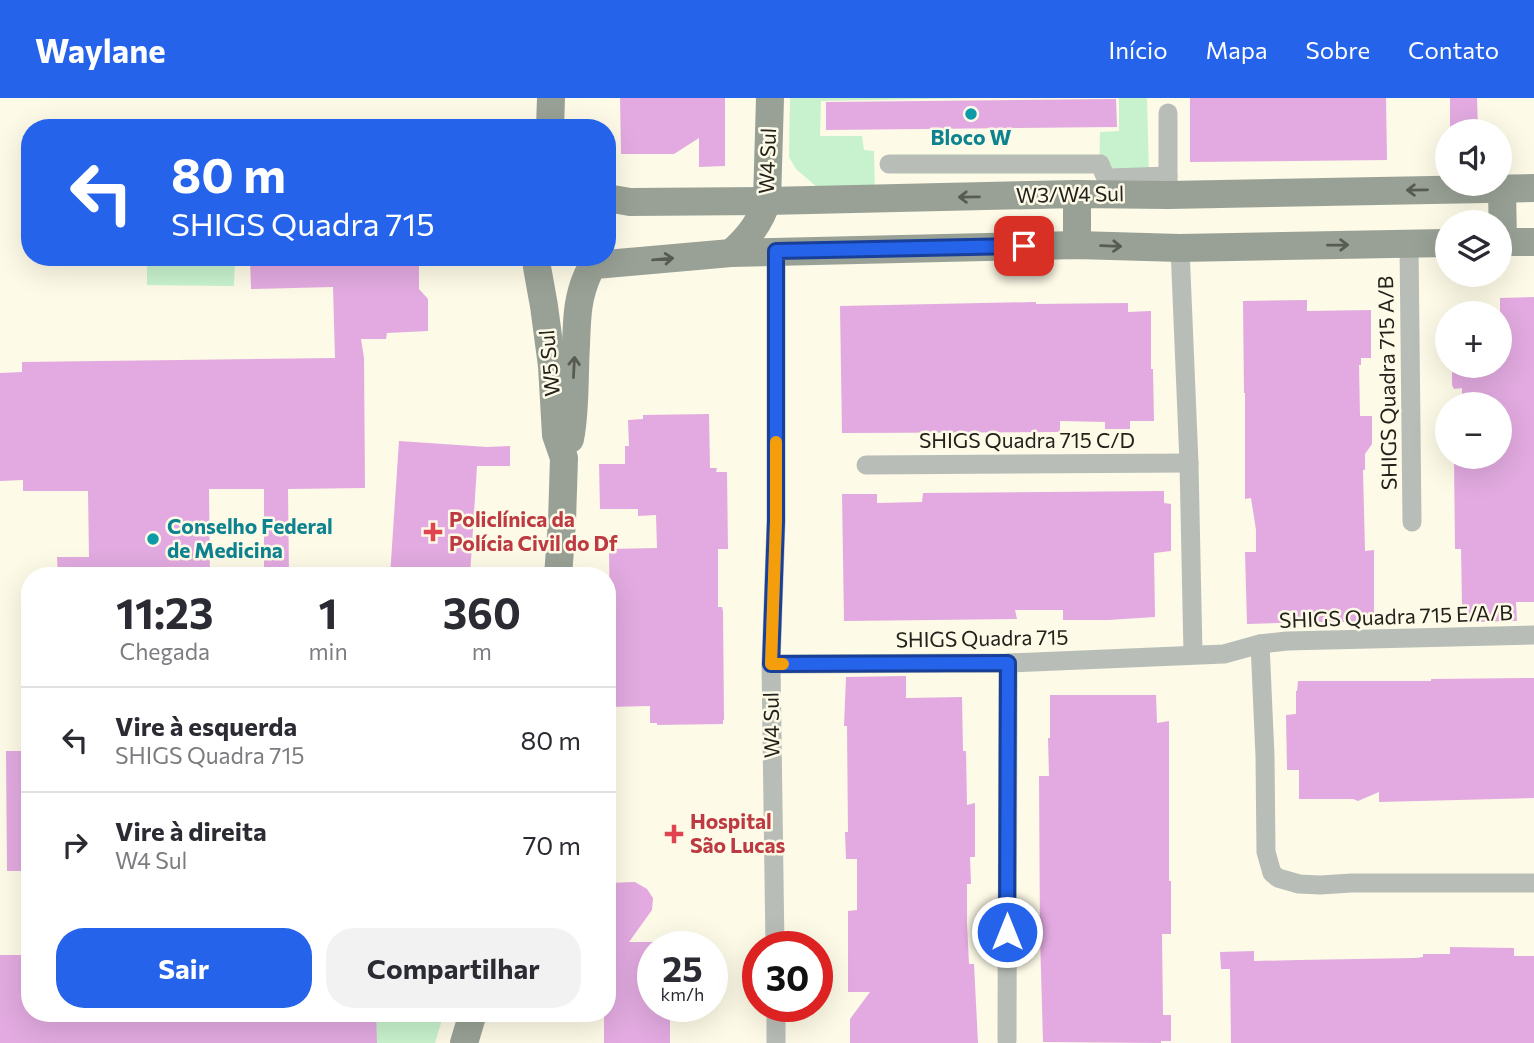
<!DOCTYPE html>
<html lang="pt">
<head>
<meta charset="utf-8">
<style>
  :root { --surface:#fff; --page:#f2f2f3; --text:#2b2b33; --muted:#7c7c81; --line:#e1e1e2; --accent:#2563eb }
  body { margin:0; font-family:Commissioner,sans-serif; background:var(--page); color:var(--text); height:100vh; display:flex; flex-direction:column; font-size:26px; white-space:nowrap }
  * { box-sizing:border-box; margin:0 }
  p { font-size:23px; color:var(--muted) }
  .icon { flex:none; width:38px; height:38px; fill:none; stroke:currentColor; stroke-width:2; stroke-linecap:round; stroke-linejoin:round }
  .map { position:relative; flex:1; overflow:hidden }
  .details { position:absolute; left:21px; top:469px; width:595px; height:455px; display:flex; flex-direction:column; background:var(--surface); border-radius:28px; box-shadow:0 7px 28px #0002 }
  .details>* { flex:none }
  .hud { position:absolute; left:21px; top:21px; width:595px; height:147px; border-radius:28px; box-shadow:0 7px 28px #0002; background:#2563eb; color:#fff; overflow:hidden }
  .fabs { position:absolute; left:1435px; top:21px; display:grid; gap:14px }
  .fabs a { display:grid; place-items:center; width:77px; height:77px; border-radius:50%; background:var(--surface); box-shadow:0 7px 28px #0002; font-size:35px }
  .speed { position:absolute; left:637px; top:833px; display:flex; gap:14px; font-size:35px; font-weight:700; text-align:center }
  .speed>* { display:grid; place-content:center; width:91px; height:91px; border-radius:50%; background:var(--surface); box-shadow:0 7px 28px #0002; line-height:1 }
  .speed small { font-size:18px; font-weight:400 }
  .speed .limit { border:10px solid #d22; background:#fff; color:#111 }
  .pin { position:absolute; display:grid; place-items:center; width:60px; height:60px; color:#fff; margin:-30px; border-radius:14px; box-shadow:0 4px 10px #0006 }
  .me { position:absolute; width:77px; margin:-38px; rotate:0deg; stroke-linejoin:round; filter:drop-shadow(0 0 5px #0008) }
  .turn { display:flex; align-items:center; gap:24px; height:147px; padding:0 35px; font-size:32px }
  .turn .icon { width:91px; height:91px; stroke-width:2.5 }
  .turn b { display:block; font-size:49px; line-height:60px }
  .eta { display:flex; justify-content:space-evenly; align-items:center; height:119px; text-align:center }
  .eta b { font-size:42px; font-weight:700; line-height:49px }
  .primary-button { display:flex; gap:14px; margin-top:auto; padding:14px 35px }
  .primary-button a { flex:1; height:80px; border-radius:28px; background:var(--accent); color:#fff; font-size:28px; font-weight:700; line-height:80px; text-align:center }
  .primary-button a+a { background:var(--page); color:var(--text) }
  ul { padding:0; list-style:none }
  li { display:flex; align-items:center; gap:21px; height:105px; padding:0 35px; border-top:2px solid var(--line) }
  li div { flex:1 }
  li b { display:block; font-size:26px }
  li em { font-style:normal }
  header { display:flex; align-items:center; gap:42px; box-sizing:border-box; height:98px; padding:0 35px; background:var(--accent); color:#fff }
  header strong { font-size:33px }
  nav { display:flex; gap:38px; margin-inline-start:auto; font-size:24px }
  .map>svg:first-child { display:block }
</style>
</head>
<body>
<header>
<strong>Waylane</strong>
<nav><a>Início</a><a>Mapa</a><a>Sobre</a><a>Contato</a></nav>
</header>
<div class="map">
<svg width="1534" height="945" viewBox="0 0 1534 945">
  <rect width="100%" height="100%" fill="#fdfae7"/>
  <!-- green -->
  <g fill="#c8f2cd">
    <polygon points="790,0 971,0 821,3 820,38 862,38 864,52 874,53 875,97 818,90 796,71 789,59"/>
    <polygon points="1119,0 1147,0 1149,75 1099,78 1100,34 1119,33"/>
    <polygon points="147,159 235,159 234,188 147,187"/>
    <polygon points="133,915 444,915 435,945 134,945"/>
  </g>
  <!-- building -->
  <g fill="#e2aae0">
    <polygon points="620,0 725,0 725,68 699,69 699,40 674,56 621,56"/>
    <polygon points="1190,0 1386,0 1387,62 1190,64"/>
    <polygon points="1450,0 1477,0 1478,32 1450,32"/>
    <polygon points="1116,1 1117,29 826,32 826,4"/>
    <polygon points="419,159 419,191 428,201 428,233 387,235 386,241 361,241 364,260 365,390 288,391 289,478 264,478 264,391 209,391 210,478 58,478 57,459 89,459 88,393 23,393 23,382 0,383 0,275 22,274 22,264 335,260 333,189 251,191 250,160"/>
    <polygon points="1534,199 1534,504 1516,504 1517,523 1467,524 1467,512 1462,506 1461,451 1455,451 1454,359 1500,359 1500,306 1462,306 1462,290 1454,291 1452,287 1452,268 1500,268 1500,200"/>
    <polygon points="1307,202 1307,213 1371,212 1371,260 1361,260 1361,267 1359,267 1360,318 1372,318 1372,346 1365,356 1365,372 1363,372 1365,453 1374,452 1374,524 1308,524 1247,526 1245,454 1256,454 1256,432 1251,400 1245,401 1245,295 1244,295 1243,203"/>
    <polygon points="1036,204 1036,206 1128,205 1128,214 1151,213 1151,271 1153,271 1154,323 1130,323 1130,331 1105,331 1105,324 1060,323 1060,334 842,335 840,208"/>
    <polygon points="709,316 710,370 717,370 716,374 727,374 728,451 718,451 718,509 722,509 723,513 724,622 723,622 723,626 657,627 657,625 650,625 650,608 607,609 607,535 610,535 609,451 657,450 656,417 638,418 638,411 600,411 599,366 625,366 625,348 629,348 628,322 643,321 643,317"/>
    <polygon points="399,343 487,349 510,348 510,368 477,368 470,478 390,478"/>
    <polygon points="1164,393 1164,405 1171,406 1171,453 1154,455 1155,519 1108,522 1063,522 1063,512 1015,512 1017,521 844,523 842,396 877,396 877,405 922,404 923,395"/>
    <polygon points="906,578 906,600 962,599 963,653 966,653 967,707 975,705 975,759 970,759 971,786 967,786 967,825 969,866 974,866 978,945 850,945 850,921 870,894 848,894 848,813 857,812 857,761 846,761 845,734 848,734 847,628 844,628 846,579"/>
    <polygon points="1534,580 1534,700 1379,704 1379,694 1358,703 1353,701 1299,701 1299,672 1287,672 1286,617 1296,616 1296,593 1297,593 1298,583 1431,583 1431,581"/>
    <polygon points="1050,597 1156,597 1157,625 1169,623 1169,783 1171,783 1171,836 1162,836 1163,917 1171,917 1171,943 1161,943 1161,945 1043,944 1040,838 1039,678 1049,678 1048,640 1050,640"/>
    <polygon points="6,653 30,653 30,773 7,773"/>
    <polygon points="635,784 647,791 653,800 652,812 629,844 653,844 653,908 670,908 670,945 604,945 604,915 607,915 607,785"/>
    <polygon points="1450,849 1514,850 1514,858 1534,858 1534,945 1231,945 1230,871 1221,871 1220,854 1254,853 1254,863 1299,862 1415,860 1423,859 1423,856 1450,856"/>
    <polygon points="0,857 30,857 30,915 376,915 377,945 0,945"/>
  </g>
  <g fill="none" stroke-linecap="round" stroke-linejoin="round">
    <!-- minor -->
    <g stroke="#b8beb7" stroke-width="19">
      <polyline points="889,66 1100,66 1105,78 1109,80 1168,78"/>
      <polyline points="1168,89 1168,15"/>
      <polyline points="1409,146 1412,424"/>
      <polyline points="1180,150 1189,365 1193,556"/>
      <polyline points="866,367 1189,365"/>
      <polyline points="1260,546 1265,658 1266,754 1272,775 1278,780 1299,786 1320,787 1352,785 1534,785"/>
      <polyline points="771,566 1008,565 1224,556 1260,546 1287,543 1534,537"/>
      <polyline points="775,849 771,566 776,423 776,153"/>
      <polyline points="776,908 776,945"/>
      <polyline points="1007,942 1008,565"/>
    </g>
    <!-- secondary -->
    <g stroke="#99a196" stroke-width="28">
      <polyline points="550,30 551,0"/>
      <polyline points="1502,90 1503,144"/>
      <polyline points="1077,96 1077,147"/>
      <polyline points="607,100 630,104 767,103 1077,96 1168,97 1534,90"/>
      <polyline points="1500,144 1534,144"/>
      <path d="M731 155C748 140 760 125 767 103L770 0"/>
      <polyline points="595,167 731,155 1077,147 1180,150 1447,145"/>
      <polyline points="537,169 544,208 552,268 556,337 564,360 562,424 558,478"/>
      <path d="M570 341C576 311 574 278 576 247 577 221 577 200 588 176"/>
      <polyline points="464,945 473,915"/>
    </g>
  </g>
  <!-- one-way arrows -->
  <defs><path id="oneway-shaft" d="M-6 0H5M1.5-3L5.5 0L1.5 3" fill="none" stroke-width="1.6" stroke-linecap="round" stroke-linejoin="round" transform="scale(1.75)"/></defs>
  <g stroke="#585b52">
    <use href="#oneway-shaft" transform="translate(1417 92) rotate(179)"/>
    <use href="#oneway-shaft" transform="translate(969 99) rotate(179)"/>
    <use href="#oneway-shaft" transform="translate(1338 147) rotate(-1)"/>
    <use href="#oneway-shaft" transform="translate(1111 148) rotate(2)"/>
    <use href="#oneway-shaft" transform="translate(663 161) rotate(-5)"/>
    <use href="#oneway-shaft" transform="translate(574 269) rotate(-87)"/>
  </g>
  <g fill="none" stroke-linecap="round" stroke-linejoin="round">
    <defs>
      <polyline id="route" points="1007,834 1008,565 771,566 776,423 776,153 1024,148"/>
    </defs>
    <!-- route casing -->
    <use href="#route" stroke="#184099" stroke-width="18"/>
    <!-- route -->
    <use href="#route" stroke="#2563eb" stroke-width="12"/>
    <!-- slow -->
    <polyline stroke="#f59e0b" stroke-width="12" points="776,344 776,423 771,566 783,566"/>
  </g>
  <!-- markers -->
  <g fill="#0f9aa8" stroke="#fdfae7" stroke-width="2.5">
    <circle cx="971" cy="16" r="7"/>
    <circle cx="153" cy="441" r="7"/>
  </g>
  <g fill="#e0444e" stroke="#fdfae7" stroke-width="2.5">
    <path d="M429.5 423.5h7v7h7v7h-7v7h-7v-7h-7v-7h7z"/>
    <path d="M670.5 725.5h7v7h7v7h-7v7h-7v-7h-7v-7h7z"/>
  </g>
  <g text-anchor="middle" stroke-width="5" stroke-linejoin="round" paint-order="stroke">
    <!-- culture labels -->
    <g font-size="21" font-weight="bold" fill="#0d838f" stroke="#fdfae7">
      <text x="971" y="47">Bloco W</text>
      <text x="167" y="436" text-anchor="start">Conselho Federal<tspan x="167" dy="24">de Medicina</tspan></text>
    </g>
    <!-- street labels -->
    <g font-size="21" fill="#23211b" stroke="#fdfae7">
      <text transform="translate(768 63) rotate(-88)" y="7">W4 Sul</text>
      <text transform="translate(1070 97) rotate(-1)" y="7">W3/W4 Sul</text>
      <text transform="translate(550 265) rotate(-95)" y="7">W5 Sul</text>
      <text transform="translate(1388 285) rotate(-91)" y="7">SHIGS Quadra 715 A/B</text>
      <text x="1027" y="350">SHIGS Quadra 715 C/D</text>
      <text transform="translate(1396 519) rotate(-2)" y="7">SHIGS Quadra 715 E/A/B</text>
      <text transform="translate(982 541) rotate(-1)" y="7">SHIGS Quadra 715</text>
      <text transform="translate(772 627) rotate(-91)" y="7">W4 Sul</text>
    </g>
    <!-- health labels -->
    <g font-size="21" font-weight="bold" fill="#be3a42" stroke="#fdfae7" text-anchor="start">
      <text x="449" y="429">Policlínica da<tspan x="449" dy="24">Polícia Civil do Df</tspan></text>
      <text x="690" y="731">Hospital<tspan x="690" dy="24">São Lucas</tspan></text>
    </g>
  </g>
</svg>
<div class="fabs">
<a><svg class="icon" aria-label="sound" viewBox="0 0 24 24"><path d="M4 9h4l5-4v14l-5-4H4zM17 9q2 3 0 6"/></svg></a>
<a><svg class="icon" aria-label="layers" viewBox="0 0 24 24"><path d="M12 4l9 5-9 5-9-5zM3 14l9 5 9-5"/></svg></a>
<a>+</a>
<a>−</a>
</div>
<div class="speed"><div>25<small>km/h</small></div><div class="limit">30</div></div>
<div class="pin" style="left:1024px;top:148px;background:#d93025"><svg class="icon" aria-label="arrive" viewBox="0 0 24 24"><path d="M6 21V4h12l-3 4 3 4H6"/></svg></div>
<svg class="me" style="left:1007px;top:834px" viewBox="-20 -20 40 40"><circle r="17" fill="#2563eb" stroke="#fff" stroke-width="3"/><path d="M0-11L8 9 0 5-8 9z" fill="#fff"/></svg>
<div class="hud">
<div class="turn"><svg class="icon" aria-label="left" viewBox="0 0 24 24"><path d="M17 20v-9H6M10 6l-5 5 5 5"/></svg><div><b>80 m</b>SHIGS Quadra 715</div></div>
</div>
<section class="details">
<div class="eta">
<div><b>11:23</b><p>Chegada</p></div>
<div><b>1</b><p>min</p></div>
<div><b>360</b><p>m</p></div>
</div>
<ul>
<li><svg class="icon" aria-label="left" viewBox="0 0 24 24"><path d="M17 20v-9H6M10 6l-5 5 5 5"/></svg><div><b>Vire à esquerda</b><p>SHIGS Quadra 715</p></div><em>80 m</em></li>
<li><svg class="icon" aria-label="right" viewBox="0 0 24 24"><path d="M7 20v-9h11M14 6l5 5-5 5"/></svg><div><b>Vire à direita</b><p>W4 Sul</p></div><em>70 m</em></li>
</ul>
<div class="primary-button"><a>Sair</a><a>Compartilhar</a></div>
</section>
</div>
</body>
</html>
